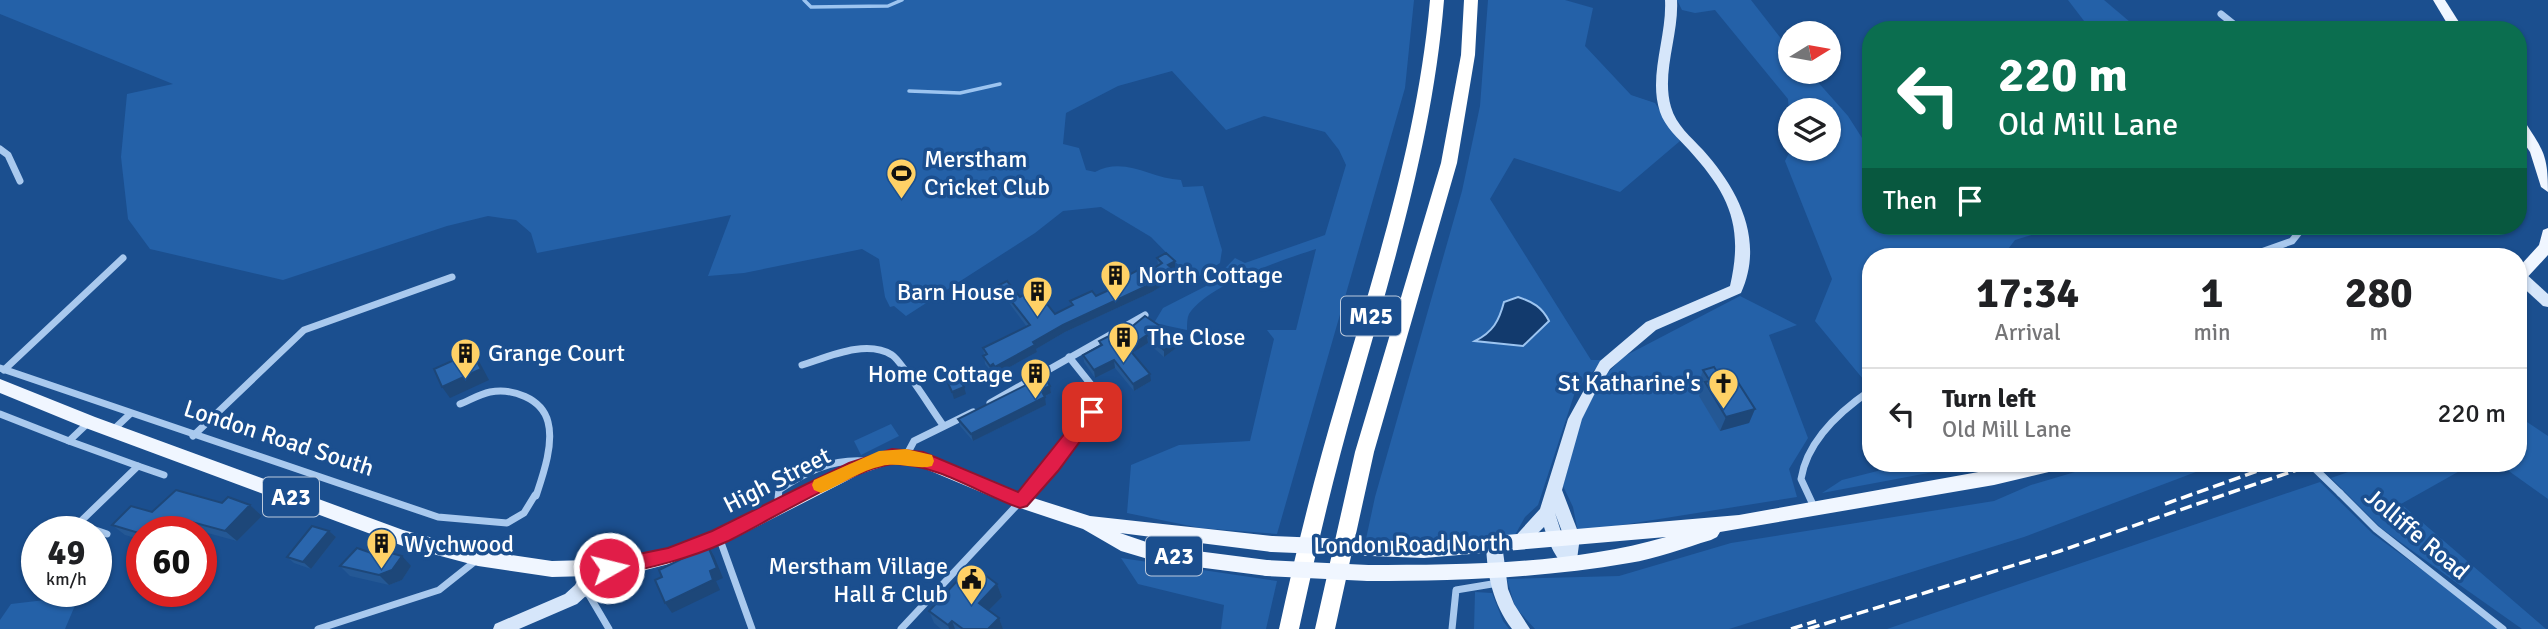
<!DOCTYPE html>
<html lang="en">
<head>
<meta charset="utf-8">
<style>
  :root { --surface:#fff; --page:#f2f2f2; --text:#202124; --muted:#757577; --line:#e0e0e0 }
  body { margin:0; font-family:Signika,sans-serif; background:var(--page); color:var(--text); height:100vh; display:flex; flex-direction:column; font-size:26px; white-space:nowrap }
  * { box-sizing:border-box; margin:0 }
  p { font-size:23px; color:var(--muted) }
  .icon { flex:none; width:38px; height:38px; fill:none; stroke:currentColor; stroke-width:2; stroke-linecap:round; stroke-linejoin:round }
  .map { position:relative; flex:1; overflow:hidden }
  .details { position:absolute; left:1862px; top:248px; width:665px; height:224px; display:flex; flex-direction:column; background:var(--surface); border-radius:28px; box-shadow:0 2px 5px #0004 }
  .details>* { flex:none }
  .banner { position:absolute; left:1862px; top:21px; width:665px; height:214px; border-radius:28px; box-shadow:0 2px 5px #0004; background:#0b6e4f; color:#fff; overflow:hidden }
  .needle { width:46px; rotate:79deg }
  .buttons { position:absolute; left:1778px; top:21px; display:grid; gap:14px }
  .buttons a { display:grid; place-items:center; width:63px; height:63px; border-radius:50%; background:var(--surface); box-shadow:0 2px 5px #0004; font-size:35px }
  .speed { position:absolute; left:21px; top:516px; display:flex; gap:14px; font-size:35px; font-weight:700; text-align:center }
  .speed>* { display:grid; place-content:center; width:91px; height:91px; border-radius:50%; background:var(--surface); box-shadow:0 2px 5px #0004; line-height:1 }
  .speed small { font-size:18px; font-weight:400 }
  .speed .limit { border:10px solid #d22; background:#fff; color:#111 }
  .pin { position:absolute; display:grid; place-items:center; width:60px; height:60px; color:#fff; margin:-30px; border-radius:14px; box-shadow:0 4px 10px #0006 }
  .me { position:absolute; width:77px; margin:-38px; rotate:82deg; stroke-linejoin:round; filter:drop-shadow(0 0 5px #0008) }
  .turn { display:flex; align-items:center; gap:24px; height:147px; padding:0 21px; font-size:32px }
  .turn .icon { width:91px; height:91px; stroke-width:2.5 }
  .turn b { display:block; font-size:49px; line-height:60px }
  .then { display:flex; align-items:center; height:66px; padding:0 21px; background:#0003; gap:14px; font-size:26px }
  .eta { display:flex; justify-content:space-evenly; align-items:center; height:119px; text-align:center }
  .eta b { font-size:42px; font-weight:700; line-height:49px }
  ul { padding:0; list-style:none }
  li { display:flex; align-items:center; gap:21px; height:91px; padding:0 21px; border-top:2px solid var(--line) }
  li div { flex:1 }
  li b { display:block; font-size:26px }
  li em { font-style:normal }
  .map>svg:first-child { display:block }
</style>
</head>
<body>
<div class="map">
<svg width="2548" height="629" viewBox="0 0 2548 629">
  <rect width="100%" height="100%" fill="#1b4f8f"/>
  <!-- green -->
  <g fill="#2461a8" fill-rule="evenodd">
    <path d="M0 0H1414L1405 88 1277 534 1200 528 1127 513 1131 465 1179 445 1250 441 1274 339 1267 330H1296L1316 249C1284 259 1207 285 1189 314 1187 318 1187 324 1187 330L1154 323 1163 308 1210 284 1235 258 1245 263 1325 235 1346 165 1339 150 1325 132 1264 116 1226 130 1172 71 1118 86 1066 113 1063 144 1079 148 1086 170 1095 172C1126 156 1150 179 1181 180L1183 187 1203 186 1222 250 1220 263 1193 280 1151 237 1101 207 1063 211 1035 233 906 316 894 306 890 307 885 297 879 259 862 249 744 273 708 276 731 215 537 253 531 233 516 220 488 216 447 226 283 280 150 249 128 219 121 157 127 94 173 84 0 14Z"/>
    <path d="M1488 0H1565L1593 8 1585 46 1631 95 1655 103 1680 141 1620 192 1514 158 1490 199 1591 360H1604L1576 389 1538 505 1525 517 1515 535 1430 541 1366 539 1375 497 1462 191 1480 106ZM1504 302 1523 346 1477 340C1494 332 1499 320 1504 302Z"/>
    <polygon points="1677,0 1751,0 1790,50 1790,72 1809,72 1848,116 1871,152 1871,226 2061,226 2015,240 2002,257 1871,257 1871,376 1863,379 1815,321 1832,279 1785,161 1791,149 1829,149 1829,110 1790,110 1790,126 1788,99 1715,10 1695,13 1682,10"/>
    <polygon points="2068,0 2104,0 2130,22 2125,30 2091,30"/>
    <polygon points="1740,296 1797,325 1769,335 1808,438 1789,469 1797,497 1578,532 1573,507 1563,486 1588,394 1623,357"/>
    <polygon points="2518,416 2548,436 2548,499 2499,464 2518,464"/>
    <polygon points="891,424 899,436 861,455 854,441"/>
    <polygon points="1905,464 1976,464 1822,493 1842,480"/>
    <polygon points="2102,464 2217,464 2024,537 1729,629 1535,629 1515,607 1507,579 1619,576 1731,543 1994,501 2031,485"/>
    <polygon points="2371,464 2472,464 2401,504 2546,629 2522,629 2454,581 2381,528 2331,478"/>
    <polygon points="2320,482 2373,534 2503,629 1887,629"/>
    <polygon points="1121,558 1277,581 1266,629 1221,629 1224,605 1138,584"/>
    <polygon points="1475,592 1492,593 1503,621 1509,629 1474,629"/>
    <polygon points="79,596 65,629 0,629 0,620 11,604"/>
  </g>
  <!-- water -->
  <path fill="#123a6d" stroke="#9cc4f0" stroke-width="2" d="M1518 297C1533 302 1542 307 1549 321L1523 346 1475 341C1493 332 1499 321 1504 302Z"/>
  <g fill="none" stroke-linecap="round" stroke-linejoin="round">
    <!-- stream -->
    <g stroke="#9cc4f0" stroke-width="3.5">
      <polyline points="804,0 811,7 888,6 902,0"/>
      <polyline points="909,91 960,93 1000,84"/>
    </g>
    <!-- street -->
    <g stroke="#a9c9ee" stroke-width="7">
      <polyline points="2221,14 2241,30"/>
      <polyline points="0,149 8,155 20,181"/>
      <polyline points="2247,257 2292,241 2304,226"/>
      <path d="M802 365C828 357 866 339 892 355 901 360 934 413 943 425"/>
      <polyline points="0,368 438,517 507,523 524,513 535,495"/>
      <polyline points="4,370 123,258"/>
      <polyline points="990,403 1145,315"/>
      <path d="M460 404C470 400 480 394 490 392 512 388 542 398 548 422 554 444 543 475 536 496"/>
      <polyline points="0,414 69,441 88,423"/>
      <polyline points="113,430 130,414"/>
      <polyline points="193,436 304,330 452,277"/>
      <polyline points="69,441 138,466 78,524 107,534"/>
      <polyline points="906,456 914,441 973,412"/>
      <polyline points="138,466 164,475"/>
      <polyline points="2340,493 2376,529 2503,629"/>
      <path d="M777 507 779 490C806 472 831 459 864 461"/>
      <path d="M1815 509 1801 479C1807 441 1840 411 1871 390"/>
      <polyline points="719,537 752,629"/>
      <polyline points="582,591 589,595 609,629"/>
      <polyline points="318,629 439,590 478,559"/>
      <polyline points="901,629 1032,489 1101,397 1069,357"/>
      <polyline points="1452,629 1456,590 1498,583"/>
    </g>
    <!-- secondary -->
    <g fill="#d6e6fa" fill-rule="evenodd">
      <path d="M1665 0H1677C1679 35 1661 73 1671 107 1676 125 1691 137 1703 150 1738 189 1765 240 1741 293L1656 330 1610 369 1594 395 1582 419 1562 490 1580 537 1576 567 1570 569C1556 563 1548 540 1544 527L1524 547 1518 549 1512 547 1510 542 1540 509 1568 419 1600 361 1646 322 1730 286C1744 226 1729 194 1689 150 1678 138 1665 127 1660 112 1648 76 1667 37 1665 0ZM1555 513 1564 537V538L1562 535Z"/>
      <polygon points="2518,272 2525,273 2548,294 2548,307 2543,306 2518,283"/>
      <path d="M1494 537 1500 539 1502 544 1508 589 1514 604 1530 629H1512C1493 604 1487 575 1486 544L1488 539Z"/>
      <polygon points="592,562 598,564 600,569 587,595 577,604 519,629 493,629 495,624 565,594 575,585 586,564"/>
    </g>
    <!-- primary -->
    <g fill="#f0f6ff" fill-rule="evenodd">
      <polygon points="2433,0 2445,0 2464,30 2451,30"/>
      <path d="M2518 117 2523 119C2543 150 2548 154 2548 192L2541 187 2530 152 2518 134Z"/>
      <polygon points="2548,228 2548,255 2523,282 2518,284 2518,268 2539,245 2543,230"/>
      <polygon points="0,379 95,417 403,530 478,550 552,561 626,559 668,548 713,531 849,463 893,449 923,453 1024,495 1090,516 1272,536 1278,538 1281,544 1278,550 1272,552 1120,533 1158,546 1267,560 1273,562 1276,568 1273,574 1267,576 1158,562 1121,551 1083,529 1014,506 921,467 893,463 860,474 725,543 669,564 626,575 552,577 478,566 403,546 83,427 0,393"/>
      <path d="M2023 464H2062L2059 469 2053 471 1994 485 1720 532 1717 537 1711 540C1684 548 1656 559 1629 563 1543 578 1455 581 1368 581L1362 579 1359 573 1362 567 1368 565C1465 565 1573 564 1666 537L1424 558 1371 556 1365 554 1362 548 1365 542 1371 540 1424 542 1739 515Z"/>
    </g>
    <!-- highway -->
    <g fill="#fff" fill-rule="evenodd">
      <path d="M1430 0H1444C1433 137 1393 266 1356 397 1334 474 1316 551 1299 629H1279C1296 551 1315 474 1338 397 1376 266 1418 138 1430 0Z"/>
      <polygon points="1464,0 1478,0 1475,55 1457,163 1374,452 1335,629 1315,629 1355,452 1441,163 1461,55"/>
    </g>
    <!-- rail -->
    <g stroke="#fff" stroke-width="3.5" stroke-dasharray="12 5" stroke-linecap="butt">
      <polyline points="2165,504 2277,464"/>
      <polyline points="1791,629 1816,621"/>
      <polyline points="1808,629 2060,551 2314,464"/>
    </g>
    <!-- street-bridge -->
    <polyline stroke="#a9c9ee" stroke-width="7" points="2310,464 2340,493"/>
    <!-- primary-bridge -->
    <g stroke="#f0f6ff" stroke-width="16">
      <polyline points="1272,544 1371,548"/>
      <polyline points="1267,568 1368,573"/>
    </g>
  </g>
  <!-- wall -->
  <g fill="#245895">
    <polygon points="1157,258 1175,268 1173,270 1175,278 1152,292 1065,332 1036,349 1037,352 997,374 995,372 992,373 985,364 983,348 1027,327 1001,292 999,285 1020,297 1055,314 1071,306 1070,301 1096,296 1122,284 1121,279 1142,276 1158,266"/>
    <polygon points="1145,316 1178,338 1179,346 1164,357 1148,343 1132,353 1151,381 1134,391 1115,368 1095,378 1084,362 1083,355 1100,346 1099,341 1119,337"/>
    <polygon points="1703,370 1720,376 1755,409 1749,423 1720,431 1699,396 1701,390 1698,385"/>
    <polygon points="1050,386 1051,393 1044,397 1046,405 973,441 960,426 958,419"/>
    <polygon points="222,503 250,505 262,516 237,541 193,529 190,532 142,532 142,540 125,535 112,525 152,512"/>
    <polygon points="329,531 336,537 311,569 294,563 287,557"/>
    <polygon points="383,557 411,566 402,580 389,585 350,576 340,566"/>
    <polygon points="997,584 1002,597 989,610 999,618 1003,629 941,629 934,623 929,611"/>
  </g>
  <!-- shaded-wall -->
  <g fill="#1d4779">
    <polygon points="1175,261 1175,268 1169,272 1168,265"/>
    <polygon points="1174,270 1175,278 1152,292 1065,332 1036,349 1037,352 997,374 995,367 1033,342 1063,325"/>
    <polygon points="1147,335 1148,343 1129,355 1128,348"/>
    <polygon points="1178,338 1179,346 1164,357 1164,350"/>
    <polygon points="472,352 480,363 489,380 450,398 442,387"/>
    <polygon points="1114,360 1115,368 1095,378 1094,370"/>
    <polygon points="993,364 995,372 992,373 990,366"/>
    <polygon points="1150,374 1151,381 1134,391 1133,384"/>
    <polygon points="1050,386 1051,393 1043,397 1041,390"/>
    <polygon points="964,387 966,394 954,399 952,392"/>
    <polygon points="1045,397 1046,405 973,441 971,434"/>
    <polygon points="1755,409 1749,423 1720,431 1726,417"/>
    <polygon points="250,505 262,516 237,541 225,531"/>
    <polygon points="181,519 193,529 190,532 167,532"/>
    <polygon points="329,531 336,537 311,569 303,562"/>
    <polygon points="708,546 714,556 723,578 716,581 720,590 672,613 665,603 710,571"/>
    <polygon points="402,556 411,566 402,580 389,585 379,575"/>
    <polygon points="997,584 1002,597 983,616 979,603"/>
    <polygon points="999,618 1003,629 988,629"/>
    <polygon points="952,621 955,629 949,629 948,625"/>
  </g>
  <!-- building -->
  <g fill="#2a66ad" stroke="#1d4779" stroke-width="2">
    <polygon points="1166,253 1175,261 1168,265 1174,270 1151,284 1063,325 1033,342 1035,345 995,367 993,364 990,366 983,356 987,354 983,348 1030,325 999,285 1007,281 1020,297 1035,289 1055,314 1073,305 1070,301 1092,291 1096,296 1124,283 1121,279 1138,270 1142,276 1162,263 1157,258"/>
    <polygon points="1145,316 1178,338 1164,350 1147,335 1128,348 1150,374 1133,384 1114,360 1094,370 1083,355 1102,345 1099,341 1115,333 1119,337"/>
    <polygon points="472,352 481,369 442,387 434,369"/>
    <polygon points="1714,367 1720,376 1732,373 1755,409 1726,417 1705,382 1710,381 1703,370"/>
    <polygon points="1044,376 1050,386 1041,390 1045,397 971,434 958,419"/>
    <polygon points="959,377 964,387 952,392 948,383"/>
    <polygon points="176,490 222,503 228,497 250,505 225,531 181,519 167,532 142,532 142,534 112,525 131,506 152,512"/>
    <polygon points="312,526 329,531 303,562 287,557"/>
    <polygon points="708,546 717,568 710,571 713,580 665,603 655,580 662,577 659,570"/>
    <polygon points="357,548 383,557 387,552 402,556 392,570 379,575 340,566"/>
    <polygon points="972,565 997,584 979,603 999,618 988,629 963,629 952,621 948,625 929,611"/>
  </g>
  <!-- route -->
  <path fill="#e11d48" stroke="#92132f" stroke-width="2" d="M1092 405 1098 407 1100 412 1098 417 1058 471 1027 506 1020 508C980 494 939 465 896 464 863 463 762 525 726 542 689 559 650 568 609 576L603 574 600 568 603 562 609 560 668 548 712 531 849 463 892 449 923 452 1018 492 1086 407Z"/>
  <!-- slow -->
  <path fill="#f59e0b" d="M906 449 932 455 934 461 932 466C918 470 898 462 882 466 861 470 841 485 821 493L814 490 812 485 814 480 879 451Z"/>
  <!-- icons -->
  <defs>
    <symbol id="stadium-pin" viewBox="-11 -11 22 30"><path d="M0 17L-7.5 6A9.5 9.5 0 1 1 7.5 6Z" fill="#ffd166" stroke="#1b4f8f"/><path d="M0-5a6.5 5 0 1 0 0 10a6.5 5 0 1 0 0-10ZM-3.5-1.8h7v3.6h-7Z" fill="#111"/></symbol>
    <symbol id="building-pin" viewBox="-11 -11 22 30"><path d="M0 17L-7.5 6A9.5 9.5 0 1 1 7.5 6Z" fill="#ffd166" stroke="#1b4f8f"/><path d="M-4-6H4V6H1V3H-1V6H-4ZM-2.5-4.3h1.7v1.8h-1.7ZM.8-4.3h1.7v1.8H.8ZM-2.5-1h1.7V.8h-1.7ZM.8-1h1.7V.8H.8Z" fill="#111"/></symbol>
    <symbol id="church-pin" viewBox="-11 -11 22 30"><path d="M0 17L-7.5 6A9.5 9.5 0 1 1 7.5 6Z" fill="#ffd166" stroke="#1b4f8f"/><path d="M-1.2-6h2.4v3.5h3.3v2.4h-3.3V6h-2.4V-.1h-3.3v-2.4h3.3Z" fill="#111"/></symbol>
    <symbol id="civic-pin" viewBox="-11 -11 22 30"><path d="M0 17L-7.5 6A9.5 9.5 0 1 1 7.5 6Z" fill="#ffd166" stroke="#1b4f8f"/><path d="M-.6-6.5H3V-4.5H.6V-3L4-1V1h2V6H-6V1h2V-1L-.6-3ZM-1.2 2.5V6h2.4V2.5Z" fill="#111"/></symbol>
  </defs>
  <g fill-rule="evenodd">
    <use href="#stadium-pin" x="884" y="156" width="35" height="47"/>
    <use href="#building-pin" x="1098" y="258" width="35" height="47"/>
    <use href="#building-pin" x="1020" y="274" width="35" height="47"/>
    <use href="#building-pin" x="1106" y="320" width="35" height="47"/>
    <use href="#building-pin" x="448" y="336" width="35" height="47"/>
    <use href="#building-pin" x="1018" y="356" width="35" height="47"/>
    <use href="#church-pin" x="1706" y="366" width="35" height="47"/>
    <use href="#building-pin" x="364" y="526" width="35" height="47"/>
    <use href="#civic-pin" x="954" y="562" width="35" height="47"/>
  </g>
  <g text-anchor="middle" stroke-width="7" stroke-linejoin="round" paint-order="stroke">
    <!-- shield labels -->
    <g fill="#1b4f8f" stroke="#bbcadd" stroke-width="2">
      <rect x="1341" y="296.5" width="60" height="39" rx="5"/>
      <rect x="263" y="477.5" width="56" height="39" rx="5"/>
      <rect x="1146" y="536.5" width="56" height="39" rx="5"/>
    </g>
    <g font-size="23" font-weight="bold" fill="#fff">
      <text x="1371" y="324">M25</text>
      <text x="291" y="505">A23</text>
      <text x="1174" y="564">A23</text>
    </g>
    <!-- poi labels -->
    <g font-size="24" fill="#fff" stroke="#1b4f8f" text-anchor="start">
      <text x="924" y="167">Merstham<tspan x="924" dy="28">Cricket Club</tspan></text>
      <text x="1138" y="283">North Cottage</text>
      <text x="1015" y="300" text-anchor="end">Barn House</text>
      <text x="1147" y="345">The Close</text>
      <text x="488" y="361">Grange Court</text>
      <text x="1013" y="382" text-anchor="end">Home Cottage</text>
      <text x="1701" y="391" text-anchor="end">St Katharine's</text>
      <text x="404" y="552">Wychwood</text>
      <text x="948" y="574" text-anchor="end">Merstham Village<tspan x="948" dy="28">Hall &amp; Club</tspan></text>
    </g>
    <!-- street labels -->
    <g font-size="24" fill="#fff" stroke="#1b4f8f">
      <text transform="translate(279 438) rotate(18)" y="8">London Road South</text>
      <text transform="translate(777 480) rotate(-27)" y="8">High Street</text>
      <text transform="translate(2417 534) rotate(40)" y="8">Jolliffe Road</text>
      <text transform="translate(1412 544) rotate(-1)" y="8">London Road North</text>
    </g>
  </g>
</svg>
<div class="buttons">
<a><svg class="needle" viewBox="-14 -14 28 28"><path d="M0-13l5 13h-10z" fill="#e53935"/><path d="M0 13l5-13h-10z" fill="#757577"/></svg></a>
<a><svg class="icon" aria-label="layers" viewBox="0 0 24 24"><path d="M12 4l9 5-9 5-9-5zM3 14l9 5 9-5"/></svg></a>
</div>
<div class="speed"><div>49<small>km/h</small></div><div class="limit">60</div></div>
<div class="pin" style="left:1092px;top:412px;background:#d93025"><svg class="icon" aria-label="arrive" viewBox="0 0 24 24"><path d="M6 21V4h12l-3 4 3 4H6"/></svg></div>
<svg class="me" style="left:609px;top:568px" viewBox="-20 -20 40 40"><circle r="17" fill="#e11d48" stroke="#fff" stroke-width="3"/><path d="M0-11L8 9 0 5-8 9z" fill="#fff"/></svg>
<div class="banner">
<div class="turn"><svg class="icon" aria-label="left" viewBox="0 0 24 24"><path d="M17 20v-9H6M10 6l-5 5 5 5"/></svg><div><b>220 m</b>Old Mill Lane</div></div>
<div class="then">Then<svg class="icon" aria-label="arrive" viewBox="0 0 24 24"><path d="M6 21V4h12l-3 4 3 4H6"/></svg></div>
</div>
<section class="details">
<div class="eta">
<div><b>17:34</b><p>Arrival</p></div>
<div><b>1</b><p>min</p></div>
<div><b>280</b><p>m</p></div>
</div>
<ul>
<li><svg class="icon" aria-label="left" viewBox="0 0 24 24"><path d="M17 20v-9H6M10 6l-5 5 5 5"/></svg><div><b>Turn left</b><p>Old Mill Lane</p></div><em>220 m</em></li>
</ul>
</section>
</div>
</body>
</html>
